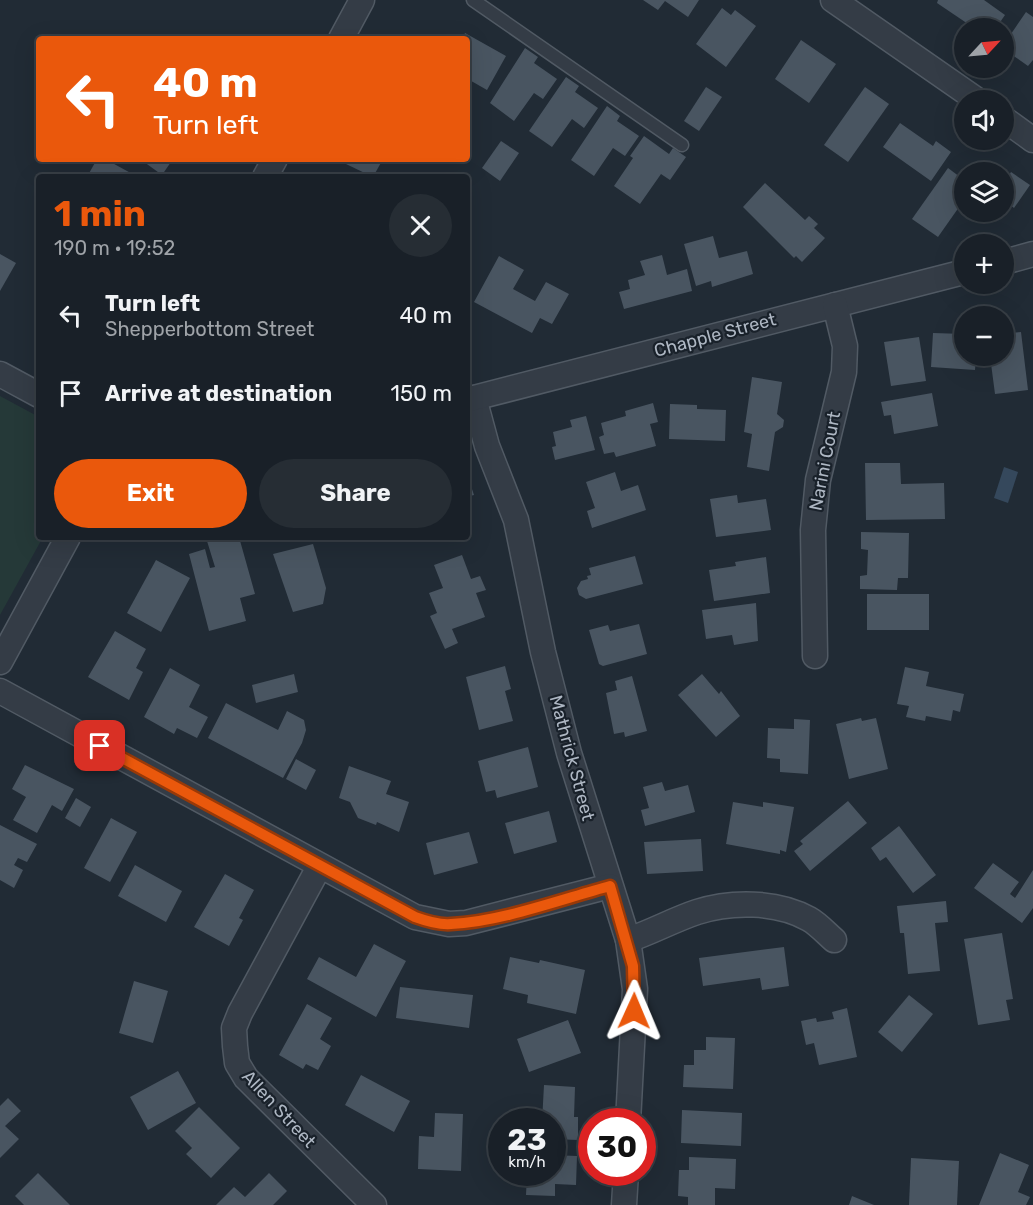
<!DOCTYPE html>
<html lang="en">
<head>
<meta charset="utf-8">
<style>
  :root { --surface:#192028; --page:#262d34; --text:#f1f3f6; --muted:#9fa3a8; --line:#373e45; --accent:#ea580c }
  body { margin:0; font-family:Rubik,sans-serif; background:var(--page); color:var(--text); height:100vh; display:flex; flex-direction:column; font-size:22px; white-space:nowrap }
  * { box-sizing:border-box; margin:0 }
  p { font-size:20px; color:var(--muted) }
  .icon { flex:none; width:33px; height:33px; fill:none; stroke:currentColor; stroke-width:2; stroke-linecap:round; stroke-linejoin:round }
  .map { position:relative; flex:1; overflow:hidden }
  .details { position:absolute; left:36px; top:174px; width:434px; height:366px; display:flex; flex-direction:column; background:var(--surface); border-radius:6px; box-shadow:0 6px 24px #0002,0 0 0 2px var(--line) }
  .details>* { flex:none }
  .top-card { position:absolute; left:36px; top:36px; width:434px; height:126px; border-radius:6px; box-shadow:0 6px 24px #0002,0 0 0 2px var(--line); background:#ea580c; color:#fff; overflow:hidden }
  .needle { width:39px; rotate:64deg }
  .controls { position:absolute; left:954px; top:18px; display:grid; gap:12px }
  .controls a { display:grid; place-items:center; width:60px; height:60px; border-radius:50%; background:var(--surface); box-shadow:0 6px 24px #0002,0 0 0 2px var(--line); font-size:30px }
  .speed { position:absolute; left:488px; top:1108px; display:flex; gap:12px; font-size:30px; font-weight:700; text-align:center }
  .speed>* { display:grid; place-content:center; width:78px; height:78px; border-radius:50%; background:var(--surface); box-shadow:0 6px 24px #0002,0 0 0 2px var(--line); line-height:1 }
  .speed small { font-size:15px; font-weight:400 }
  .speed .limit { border:9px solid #d22; background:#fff; color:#111 }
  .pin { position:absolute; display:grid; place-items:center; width:51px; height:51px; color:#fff; margin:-26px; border-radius:12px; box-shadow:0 3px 9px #0006 }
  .me { position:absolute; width:66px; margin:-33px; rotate:1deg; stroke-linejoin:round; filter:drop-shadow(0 0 4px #0008) }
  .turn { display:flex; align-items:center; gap:21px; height:126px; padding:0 18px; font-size:27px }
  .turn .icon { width:78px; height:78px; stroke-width:2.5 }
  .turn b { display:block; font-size:42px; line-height:51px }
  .round { display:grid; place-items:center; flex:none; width:63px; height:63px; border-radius:32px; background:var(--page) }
  .head { display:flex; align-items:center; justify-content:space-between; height:102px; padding:0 18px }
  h1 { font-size:36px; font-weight:700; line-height:45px; color:var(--accent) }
  .cta { display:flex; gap:12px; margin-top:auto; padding:12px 18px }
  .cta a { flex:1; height:69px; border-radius:36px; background:var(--accent); color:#fff; font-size:24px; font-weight:700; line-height:69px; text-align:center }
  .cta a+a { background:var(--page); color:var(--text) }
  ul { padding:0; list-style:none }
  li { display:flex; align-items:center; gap:18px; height:78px; padding:0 18px }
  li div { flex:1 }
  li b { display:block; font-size:22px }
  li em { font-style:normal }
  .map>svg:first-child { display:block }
</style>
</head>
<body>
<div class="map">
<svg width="1033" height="1205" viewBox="0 0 1033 1205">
  <rect width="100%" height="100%" fill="#212b35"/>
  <!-- green -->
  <polygon fill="#253938" points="0,396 39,417 39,537 43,537 0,615"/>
  <!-- water -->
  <polygon fill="#35485c" points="1004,467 1018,472 1008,503 994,498"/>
  <!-- building -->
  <g fill="#495561">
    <polygon points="643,0 699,0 688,17 665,1 658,10"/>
    <polygon points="938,0 984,0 1005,15 996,28 974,28 937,3"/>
    <polygon points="722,8 731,15 735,10 756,26 726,67 696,44"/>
    <polygon points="1026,12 1033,17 1033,60 1028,66 1004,49 1004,44"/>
    <polygon points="465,33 506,56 487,90 466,78 466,39 456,39 458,35 463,38"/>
    <polygon points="801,40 836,64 809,103 775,79"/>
    <polygon points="525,48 538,57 534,63 557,79 543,99 534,93 514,121 490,103"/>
    <polygon points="566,77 579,86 575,92 598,108 584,128 572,119 552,147 529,131"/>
    <polygon points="706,87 722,97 699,131 684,121"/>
    <polygon points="865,87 889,104 848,162 824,145"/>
    <polygon points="607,106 620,116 617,121 639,136 625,156 613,148 594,176 571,160"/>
    <polygon points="900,123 933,146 936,141 951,152 931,181 883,147"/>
    <polygon points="644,136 669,154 673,148 686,157 670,180 661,174 640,204 614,186 633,158 630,156"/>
    <polygon points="501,141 519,153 500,181 482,168"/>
    <polygon points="97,159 105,159 138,177 87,177"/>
    <polygon points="140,159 173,159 162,175"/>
    <polygon points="348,159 383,159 373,177 346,164"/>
    <polygon points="948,168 964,180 964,200 938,237 912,219"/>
    <polygon points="1011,172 1030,185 1014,208 1004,200 1004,183"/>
    <polygon points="765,183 805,220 809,216 818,224 814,228 825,238 802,262 796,256 794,258 743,207"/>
    <polygon points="713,236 719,258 747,251 753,274 712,287 711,281 696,286 684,244"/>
    <polygon points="0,254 16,263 0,291"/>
    <polygon points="662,255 667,275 687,269 692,291 624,309 619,292 630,289 628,280 645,275 640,261"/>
    <polygon points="499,256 524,270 513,289 535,301 546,282 569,294 552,324 540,318 532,333 474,302"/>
    <polygon points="1021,332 1028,390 995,394 990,356 1004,356 1004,334"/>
    <polygon points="933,333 964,334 964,356 976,356 975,370 931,367"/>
    <polygon points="919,337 926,381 891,386 884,342"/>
    <polygon points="752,377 782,382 777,414 784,420 783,427 775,432 769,471 747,467 752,434 744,432"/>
    <polygon points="932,393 938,426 894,434 891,415 884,416 881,402"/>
    <polygon points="653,403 658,422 650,424 656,446 616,457 614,452 604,454 599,437 604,435 601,423 626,416 625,411"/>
    <polygon points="670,404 697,405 697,409 726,410 725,441 669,439"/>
    <polygon points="586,416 595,450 555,460 552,447 556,446 553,432 572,427 570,420"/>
    <polygon points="865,463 900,463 901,484 944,483 945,519 866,520"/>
    <polygon points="466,471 474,495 466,497"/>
    <polygon points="615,472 621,491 638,485 646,510 592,528 587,511 595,508 586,482"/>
    <polygon points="737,495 738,503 766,499 771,530 716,537 710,499"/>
    <polygon points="861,532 909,533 908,578 898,578 897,590 860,589 860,576 867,575 868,550 861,549"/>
    <polygon points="223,537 239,537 255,594 240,598 246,621 209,631 189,554 205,549 210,568 215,567 207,541"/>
    <polygon points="313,544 326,588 323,604 293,612 273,554"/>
    <polygon points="462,555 471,579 480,576 486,590 476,593 485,617 452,629 458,643 445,649 430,616 437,613 429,593 443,588 434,565"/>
    <polygon points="635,556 643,584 586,599 579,595 577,588 581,581 588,579 587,576 591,575 589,568"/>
    <polygon points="766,557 770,593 714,601 709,570 736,566 735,562"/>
    <polygon points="156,560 190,578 161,632 127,613"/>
    <rect x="867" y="594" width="62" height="36"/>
    <polygon points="756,603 758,641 734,645 732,635 706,639 702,610"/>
    <polygon points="639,624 647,654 603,666 599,664 589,630 608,625 610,631"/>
    <polygon points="115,631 146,649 136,668 143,672 129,700 88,677"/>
    <polygon points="505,666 511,689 505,691 513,721 479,730 466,677"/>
    <polygon points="905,667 929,672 926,686 964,694 960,712 953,710 951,721 926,716 925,721 906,717 909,706 897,704"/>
    <polygon points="170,668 200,685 189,707 208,717 197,738 177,728 174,734 144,717"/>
    <polygon points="294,674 298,692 256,703 252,685"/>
    <polygon points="702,674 719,694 721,691 740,716 716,737 678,695"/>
    <polygon points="632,676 647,731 625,737 624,732 614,734 606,693 617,690 615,681"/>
    <polygon points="226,703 278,730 287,711 304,720 306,730 302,743 283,778 208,738"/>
    <polygon points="861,718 862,721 876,718 888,769 849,779 836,724"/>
    <polygon points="794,719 810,720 808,774 780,772 780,759 767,758 768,728 794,729"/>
    <polygon points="528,747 538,787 497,798 495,790 486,792 478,761"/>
    <polygon points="296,759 316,770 306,790 286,779"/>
    <polygon points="25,765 74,789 62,811 52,805 37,833 13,820 26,797 12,789"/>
    <polygon points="349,766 391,781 386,794 409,802 399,832 377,822 376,825 358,818 350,802 339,798"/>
    <polygon points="662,782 665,791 688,785 695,812 645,826 641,810 649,808 643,787"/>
    <polygon points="76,798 91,807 80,827 65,818"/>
    <polygon points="848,801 867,823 810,871 794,851 803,844 800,841"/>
    <polygon points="733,802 763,807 763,802 794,807 786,852 780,850 780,854 726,844"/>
    <polygon points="549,811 557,842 514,854 505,823"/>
    <polygon points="111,818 137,832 110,882 84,868"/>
    <polygon points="0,825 37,844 27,862 18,858 14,865 23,870 14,888 0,880"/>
    <polygon points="899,826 936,875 913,893 886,857 880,861 871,848"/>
    <polygon points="469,832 478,863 434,875 426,843"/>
    <polygon points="701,839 703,871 647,874 644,842"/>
    <polygon points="993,863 1019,882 1010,894 1015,898 1033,870 1033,908 1022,923 974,888"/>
    <polygon points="135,865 182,891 166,922 118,896"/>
    <polygon points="225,874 254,890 239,918 243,920 229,946 194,927"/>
    <polygon points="946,901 948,922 935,923 940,971 908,974 904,933 900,933 897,906"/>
    <polygon points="1002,933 1013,999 1006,1000 1010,1020 978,1025 964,939"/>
    <polygon points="374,944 406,961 376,1017 307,979 319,957 356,977"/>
    <polygon points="784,947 789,986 762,990 760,978 703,986 699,958"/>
    <polygon points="510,957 539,963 540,960 585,970 576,1014 527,1003 528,995 503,989"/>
    <polygon points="134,981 168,991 153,1043 119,1033"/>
    <polygon points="400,987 473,995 469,1028 396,1018"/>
    <polygon points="909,995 933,1014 902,1052 878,1032"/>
    <polygon points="307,1004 332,1018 320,1039 331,1046 318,1070 306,1064 303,1069 279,1055"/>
    <polygon points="847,1008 857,1057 819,1065 814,1043 806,1045 801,1021 816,1018 817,1022 834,1019 832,1012"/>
    <polygon points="568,1020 581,1053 529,1072 517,1039"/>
    <polygon points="706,1037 735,1038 733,1089 683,1087 684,1065 694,1065 694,1050 706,1050"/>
    <polygon points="178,1071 196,1103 148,1130 130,1097"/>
    <polygon points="361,1075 410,1101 394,1132 345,1105"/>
    <polygon points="544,1085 575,1087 574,1117 578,1117 578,1140 552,1139 552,1122 542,1122"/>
    <polygon points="8,1098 21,1111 5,1126 19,1139 0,1158 0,1106"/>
    <polygon points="199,1107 240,1148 211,1178 186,1154 192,1148 175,1131"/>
    <polygon points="682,1110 742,1113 741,1146 681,1143"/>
    <polygon points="435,1113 463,1114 461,1171 418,1169 419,1136 434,1137"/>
    <polygon points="1000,1153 1029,1165 1018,1192 1030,1197 1026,1205 979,1205"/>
    <polygon points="552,1155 577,1156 576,1185 555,1184 555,1196 526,1195 527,1173 552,1173"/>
    <polygon points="689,1157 736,1159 735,1189 715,1188 715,1205 688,1205 688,1197 678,1196 679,1170 689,1170"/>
    <polygon points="911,1158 959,1161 957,1205 909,1205"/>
    <polygon points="38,1173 70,1205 24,1205 15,1196"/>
    <polygon points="269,1173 287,1191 273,1205 216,1205 234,1187 245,1197"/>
    <polygon points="852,1196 874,1205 849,1205"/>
  </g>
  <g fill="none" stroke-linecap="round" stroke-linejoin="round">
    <defs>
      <polyline id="lane" points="473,0 682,145"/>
      <g id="street">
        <polyline points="833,0 977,100"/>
        <polyline points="341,39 362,0"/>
        <polyline points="1004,119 1033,140"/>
        <polyline points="265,177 275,159"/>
        <polyline points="1004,262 1033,254"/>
        <polyline points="0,374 39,395"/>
        <polyline points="474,398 487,446 516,520 543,652 569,753 628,940 635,989 628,1122"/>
        <polyline points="466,400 964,272"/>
        <polyline points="815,656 813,530 818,480 844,372 845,346 835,305"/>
        <polyline points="0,662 68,537"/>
        <polyline points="0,691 415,917 449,924 466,923 610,886"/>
        <polyline points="319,867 240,1013 234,1028 235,1046 237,1063 246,1078 374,1205"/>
        <path d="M628 940C652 932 673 920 697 912 731 901 777 901 809 919 818 924 826 933 834 940"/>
        <polyline points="624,1205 626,1173"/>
      </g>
    </defs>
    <!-- lane casing -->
    <use href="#lane" stroke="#515a64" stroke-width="15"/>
    <!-- street casing -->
    <use href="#street" stroke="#515a64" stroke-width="27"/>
    <!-- lane -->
    <use href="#lane" stroke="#343c46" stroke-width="12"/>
    <!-- street -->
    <use href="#street" stroke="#343c46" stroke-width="24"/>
  </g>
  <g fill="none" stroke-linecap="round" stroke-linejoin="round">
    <defs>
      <path id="route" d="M100 746 415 917C426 921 439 925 451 924 500 922 562 899 610 886L633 966 634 1011"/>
    </defs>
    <!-- route casing -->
    <use href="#route" stroke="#983908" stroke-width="15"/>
    <!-- route -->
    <use href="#route" stroke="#ea580c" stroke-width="10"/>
  </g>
  <g text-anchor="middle" stroke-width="4.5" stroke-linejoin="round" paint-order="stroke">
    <!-- street labels -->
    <g font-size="18" fill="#aeb7c3" stroke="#19212a">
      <text transform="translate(715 335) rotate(-15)" y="6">Chapple Street</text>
      <text transform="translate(825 461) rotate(-79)" y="6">Narini Court</text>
      <text transform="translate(572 758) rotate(75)" y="6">Mathrick Street</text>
      <text transform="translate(279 1109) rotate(47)" y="6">Allen Street</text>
    </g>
  </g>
</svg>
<div class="controls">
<a><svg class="needle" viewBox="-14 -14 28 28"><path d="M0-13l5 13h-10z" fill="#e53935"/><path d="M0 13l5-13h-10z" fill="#9fa3a8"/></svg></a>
<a><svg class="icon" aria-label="sound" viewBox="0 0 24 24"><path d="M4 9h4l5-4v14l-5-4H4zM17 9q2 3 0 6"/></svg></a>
<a><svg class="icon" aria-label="layers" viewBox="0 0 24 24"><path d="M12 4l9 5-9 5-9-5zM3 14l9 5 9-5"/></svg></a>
<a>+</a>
<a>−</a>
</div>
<div class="speed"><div>23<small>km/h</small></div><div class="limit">30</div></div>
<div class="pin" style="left:100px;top:746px;background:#d93025"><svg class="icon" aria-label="arrive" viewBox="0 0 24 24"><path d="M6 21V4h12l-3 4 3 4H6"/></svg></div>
<svg class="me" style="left:634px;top:1011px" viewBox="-20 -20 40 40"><path d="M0-17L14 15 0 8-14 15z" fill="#ea580c" stroke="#fff" stroke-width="4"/></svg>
<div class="top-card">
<div class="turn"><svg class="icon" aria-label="left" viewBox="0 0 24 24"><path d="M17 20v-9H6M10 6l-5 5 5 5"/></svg><div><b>40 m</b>Turn left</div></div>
</div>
<section class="details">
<div class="head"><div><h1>1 min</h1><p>190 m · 19:52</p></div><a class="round"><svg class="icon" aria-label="close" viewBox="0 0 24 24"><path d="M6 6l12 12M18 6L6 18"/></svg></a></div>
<ul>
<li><svg class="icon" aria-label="left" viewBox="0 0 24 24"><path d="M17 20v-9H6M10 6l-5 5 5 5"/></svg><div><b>Turn left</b><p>Shepperbottom Street</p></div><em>40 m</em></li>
<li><svg class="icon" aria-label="arrive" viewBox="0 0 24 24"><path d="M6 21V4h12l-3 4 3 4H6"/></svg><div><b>Arrive at destination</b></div><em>150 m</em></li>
</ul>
<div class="cta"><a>Exit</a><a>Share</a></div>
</section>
</div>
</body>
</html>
